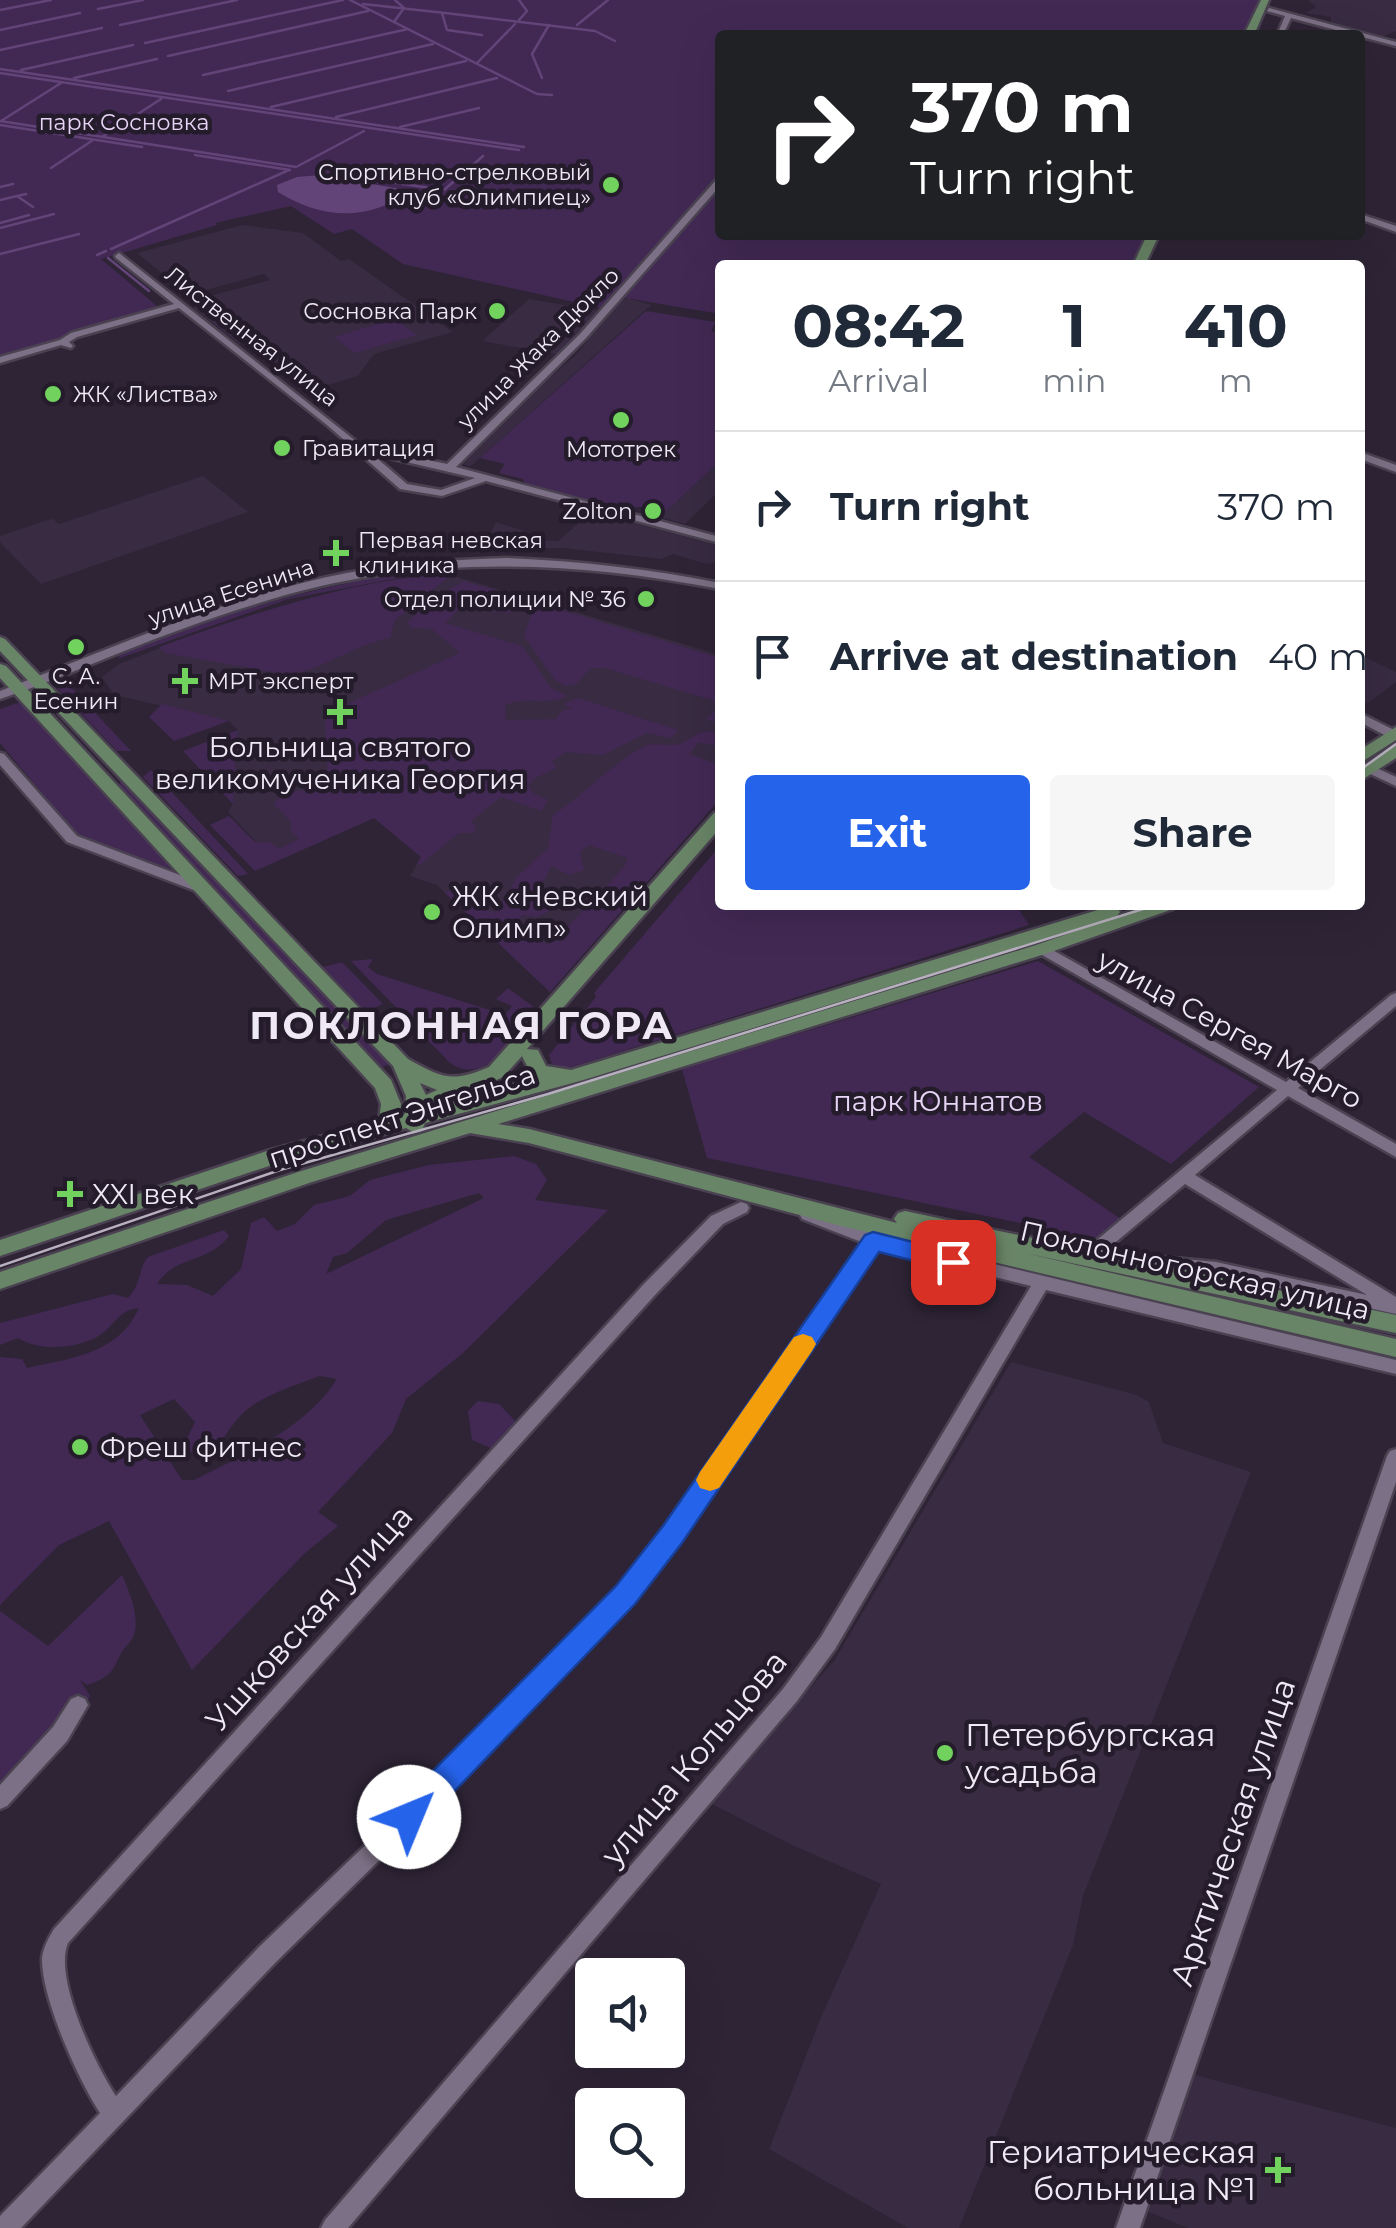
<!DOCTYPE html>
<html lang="en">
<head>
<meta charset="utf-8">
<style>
  :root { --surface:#fff; --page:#f6f6f7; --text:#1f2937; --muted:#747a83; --line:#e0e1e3; --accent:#2563eb }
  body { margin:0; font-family:Montserrat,sans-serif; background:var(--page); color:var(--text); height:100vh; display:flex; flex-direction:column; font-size:38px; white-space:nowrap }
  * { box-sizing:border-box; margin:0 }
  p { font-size:32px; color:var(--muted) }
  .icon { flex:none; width:55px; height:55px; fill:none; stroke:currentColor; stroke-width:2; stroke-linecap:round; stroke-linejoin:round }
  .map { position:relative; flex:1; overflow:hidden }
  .side { position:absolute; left:715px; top:260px; width:650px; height:650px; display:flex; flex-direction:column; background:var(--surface); border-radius:10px; box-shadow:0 10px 40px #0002 }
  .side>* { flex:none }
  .hud { position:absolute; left:715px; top:30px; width:650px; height:210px; border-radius:10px; box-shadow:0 10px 40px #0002; background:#202124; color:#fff; overflow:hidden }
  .tools { position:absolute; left:575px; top:1958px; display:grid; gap:20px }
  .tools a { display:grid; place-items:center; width:110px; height:110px; border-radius:10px; background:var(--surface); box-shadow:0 10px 40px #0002; font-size:50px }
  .pin { position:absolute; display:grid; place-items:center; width:85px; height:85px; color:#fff; margin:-42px; border-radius:20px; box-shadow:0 5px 15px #0006 }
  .me { position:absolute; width:110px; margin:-55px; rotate:45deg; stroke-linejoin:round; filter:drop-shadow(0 0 8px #0008) }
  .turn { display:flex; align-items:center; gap:35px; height:210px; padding:0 30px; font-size:45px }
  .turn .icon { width:130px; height:130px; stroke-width:2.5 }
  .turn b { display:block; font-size:70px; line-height:85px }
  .eta { display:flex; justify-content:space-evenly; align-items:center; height:170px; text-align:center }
  .eta b { font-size:60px; font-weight:700; line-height:70px }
  .cta { display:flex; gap:20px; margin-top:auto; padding:20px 30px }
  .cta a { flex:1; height:115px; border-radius:10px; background:var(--accent); color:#fff; font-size:40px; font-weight:700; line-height:115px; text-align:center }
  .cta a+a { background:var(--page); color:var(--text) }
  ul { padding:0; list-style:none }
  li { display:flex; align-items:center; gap:30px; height:150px; padding:0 30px; border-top:2px solid var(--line) }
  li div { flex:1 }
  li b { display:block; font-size:38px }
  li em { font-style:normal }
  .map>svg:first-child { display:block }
</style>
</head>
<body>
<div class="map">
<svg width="1396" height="2228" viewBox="0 0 1396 2228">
  <rect width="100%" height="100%" fill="#2e2436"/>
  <!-- built -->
  <g fill="#382b42">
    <polygon points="1308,0 1396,0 1396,31 1381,37 1331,23 1331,17 1306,13 1316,7"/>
    <polygon points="242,225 303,233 341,261 349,259 453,332 374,354 358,376 308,391 247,341 239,344 192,307 199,305 194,300 270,280 264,274 188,295 137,253"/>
    <polygon points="628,298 651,305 471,466 465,465 463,460 489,429 576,355 619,301"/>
    <polygon points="529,299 600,311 560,355 482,341"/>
    <polygon points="720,461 720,490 685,524 660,517"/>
    <polygon points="203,476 248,512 41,584 0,542 0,536 41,522 53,519 59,524"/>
    <polygon points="591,512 720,546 720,562 707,564 673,554 661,559 563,548 483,548 496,522 543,537 541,540 558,541"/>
    <polygon points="447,574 720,655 720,799 550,992 437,885 410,876 421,857 374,818 274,861 228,812 233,804 238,730 229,721 114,695 102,677 119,664 160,648"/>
    <polygon points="1360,655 1396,672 1396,682 1368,703 1360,699"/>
    <polygon points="1011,1362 1137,1395 1149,1402 1163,1443 1251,1472 1083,1896 1073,1945 959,2228 908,2228 769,2149 822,2015 881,1884 792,1845 712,1804 713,1796 834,1661"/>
    <polygon points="1191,2074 1396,2128 1396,2228 1188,2228 1146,2211"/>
  </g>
  <!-- green -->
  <g fill="#422954" fill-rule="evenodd">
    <path d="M0 0H1262L1245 35H720V235H1147L1132 265H720V314L614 296 601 308 403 264 352 229 334 234 291 206 215 223 217 225 101 259 158 307 70 331C53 347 27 348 0 355Z"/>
    <polygon points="646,311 716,322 711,331 720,333 720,461 660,517 653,516 660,509 653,507 607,507 525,484 523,479 499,473 505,464 480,458"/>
    <polygon points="395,319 417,335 355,353 334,337"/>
    <path d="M456 567 288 599 120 658 115 654C235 610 328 580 456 567Z"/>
    <path d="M446 573 450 576 395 620 390 638C353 644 323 672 284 674L165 653 159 647C253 613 346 582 446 573Z"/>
    <path d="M464 581 530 600C511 623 489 610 467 601L445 623 522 646 551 688 567 696C549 706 526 696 505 705L506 720 556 719 563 710 572 708 564 704 578 698 678 730 671 738 647 733 603 755 565 752 552 762 557 768 535 778 528 786 534 794 548 800 541 811 501 797 471 821 476 828 474 833H459L420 865 417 863 421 857 374 818 255 871 210 825 229 816 255 842H270L279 849 299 839 291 831V822L274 804 276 800 296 791 360 785 359 773 345 774 339 781 328 780 325 721 340 707 460 653 432 629 412 628 407 622 439 595Z"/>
    <polygon points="541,604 720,658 720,724 706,719 717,709 712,700 605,668 591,668 576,684 565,686 555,680 524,636 532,612"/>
    <polygon points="68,684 131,751 117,751 57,688"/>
    <polygon points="21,702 170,867 168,869 78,836 0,743 0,709"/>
    <polygon points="162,704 229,721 174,741 149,717"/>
    <polygon points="238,730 233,804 183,751"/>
    <path d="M711 731 720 733V747L699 742 689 754 720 765V799L550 992 444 892 470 887 492 890 488 911 497 912 516 878 548 848 553 815C584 795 610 765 643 747 655 740 670 749 682 743 694 737 696 732 711 731ZM589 845 627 858 625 866 553 942 548 944 510 930 523 915 537 917 548 912 550 905 533 889 546 878 551 866 569 875 584 870 580 852Z"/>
    <polygon points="151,770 248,874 238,876 143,777"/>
    <polygon points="121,782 126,782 390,1064 380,1068 118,786"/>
    <polygon points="718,848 720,905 1016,905 1029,925 578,1065 565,1068 552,1064 549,1055 596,997 594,993"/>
    <path d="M373 959 368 967 377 974 505 1015 512 1006 496 999 508 988 539 1011C517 1035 487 1088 450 1063L351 961Z"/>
    <polygon points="1038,961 1259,1087 1171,1164 1084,1112 1029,1157 1124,1221 1102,1240 707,1158 682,1069"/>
    <polygon points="342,962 383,1004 366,1012 323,967"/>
    <path d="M514 1156 536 1164 547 1180 535 1200 608 1210 463 1353 406 1399 392 1433 318 1512 338 1526 304 1554 192 1670 109 1521 59 1545 0 1605V1357L22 1359 27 1368C72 1358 118 1354 139 1308 116 1310 114 1329 95 1338 73 1349 38 1351 18 1338L0 1345V1323L113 1294 128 1298C142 1283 138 1269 148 1257L224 1230 229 1236C208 1264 175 1255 157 1284L187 1285 213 1296 241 1269 251 1223 264 1217 277 1231 295 1224 314 1205 350 1196 370 1180 429 1165ZM479 1193 484 1198 326 1274 333 1257 347 1253 386 1220ZM320 1376 337 1379C306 1428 244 1455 194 1480H182L140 1415 174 1399 195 1422 181 1451C225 1456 217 1440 242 1414 260 1396 296 1385 320 1376Z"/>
    <polygon points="478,1401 499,1404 516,1422 493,1449 472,1440 468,1411"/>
    <path d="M122 1575C129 1591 140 1616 134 1635 131 1643 123 1648 120 1655 112 1674 107 1678 87 1685L80 1680 90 1696 70 1733 0 1808V1611L48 1646Z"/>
  </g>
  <!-- water -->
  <path fill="#634479" d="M320 175 412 191C367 221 324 220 278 192L277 185 297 177Z"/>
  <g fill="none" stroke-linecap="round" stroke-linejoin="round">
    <!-- stream -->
    <g stroke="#634479" stroke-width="2.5">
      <polyline points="350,0 537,94 552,95"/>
      <polyline points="519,0 527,11 519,20"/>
      <polyline points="363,4 436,12"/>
      <polyline points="98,9 143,0"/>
      <polyline points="0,10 51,0"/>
      <polyline points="437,12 595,31 615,41"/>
      <polyline points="442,13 447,30 482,35"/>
      <polyline points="394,22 404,8 395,0"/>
      <polyline points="120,25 237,0"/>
      <polyline points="577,25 608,0"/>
      <polyline points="0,30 80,13"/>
      <polyline points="145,43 343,0"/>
      <polyline points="0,50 102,28"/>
      <polyline points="168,56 368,11"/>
      <polyline points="477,63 515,24"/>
      <polyline points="0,69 524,147"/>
      <polyline points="21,70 133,45"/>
      <polyline points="0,73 519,150"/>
      <polyline points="203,75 408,29"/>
      <polyline points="74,78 157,59"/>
      <polyline points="542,78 532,54 549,25"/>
      <polyline points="228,91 433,44"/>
      <polyline points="271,107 466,61"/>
      <polyline points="336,117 497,78"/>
      <polyline points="0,121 296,167"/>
      <polyline points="1,121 61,83"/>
      <polyline points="0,125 142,147"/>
      <polyline points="400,127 479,108"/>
      <polyline points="102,137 161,99"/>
      <polyline points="195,155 290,170"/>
      <polyline points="298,166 364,131"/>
      <polyline points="51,168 93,140"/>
      <polyline points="396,183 444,190 483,156"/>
      <polyline points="0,187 13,184"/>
      <polyline points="17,196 33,207"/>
      <polyline points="0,200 26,194"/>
      <polyline points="0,223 29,215"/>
      <polyline points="0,228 54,214"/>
      <polyline points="111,249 289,170"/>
      <polyline points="0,254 79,234"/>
      <polyline points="97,255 106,251"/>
      <polyline points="108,258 149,291"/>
    </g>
    <defs>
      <g id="minor">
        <polygon points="1269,8 1396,42 1396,46 1291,18 1283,35 1277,35 1285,16 1267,11"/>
        <path d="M717 179H720V186L586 338 456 467 720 537V543L486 481 442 496 400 489 327 425 179 308 77 337 69 342 73 346 71 348 61 345 0 363V357L60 340 71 333 174 304 116 258 115 256 119 253 362 446 447 464 580 334ZM372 454 475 478 441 490 407 484Z"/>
        <polygon points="1360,214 1396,226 1396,232 1360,219"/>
        <polygon points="1360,452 1396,465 1396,472 1360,459"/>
        <path d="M506 558C579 561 649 569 720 583V589C565 559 408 554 256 604 200 621 146 642 92 664 62 676 31 689 0 699V691C113 648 227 596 347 573 399 563 452 560 506 558Z"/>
        <polygon points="1360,713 1396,731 1396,737 1388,737 1360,722"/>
        <polygon points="0,753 4,754 77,836 206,885 208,888 206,891 196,891 67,842 0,765"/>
        <polygon points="1370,765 1396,777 1396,786 1366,772 1364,769"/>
        <polygon points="1042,944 1286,1082 1391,995 1396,993 1396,1006 1298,1088 1396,1144 1396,1157 1288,1096 1195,1175 1396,1297 1396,1314 1216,1274 1114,1263 1112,1259 1114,1255 1120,1253 1216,1262 1367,1295 1185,1184 1104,1252 1092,1252 1090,1248 1092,1244 1277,1090 1037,952 1035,949"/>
        <path d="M741 1202 747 1204 749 1208 747 1212 723 1224 655 1295 68 1943C53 1978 96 2066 116 2096L260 1946 402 1810 618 1589 666 1528 864 1243 802 1219 800 1215 802 1211H814L889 1239 1396 1360V1374L1046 1290 835 1649 797 1701 348 2228H321L325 2220 783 1689 821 1637 1031 1286 877 1248 678 1540 632 1601 416 1824 276 1962 21 2228H0V2216L100 2113C78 2079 41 1998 42 1958 43 1948 49 1937 54 1929L643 1285 711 1216Z"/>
        <polygon points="1396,1449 1396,1482 1140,2228 1116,2228 1387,1456 1390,1451"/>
        <polygon points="78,1696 85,1699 88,1705 67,1741 7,1806 0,1809 0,1785 53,1727 71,1699"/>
      </g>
      <g id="major">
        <polygon points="1261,0 1269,0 1254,35 1244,35"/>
        <polygon points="1147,235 1159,235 1145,265 1133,265"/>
        <path d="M0 637 5 639 408 1059C442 1078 452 1083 489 1067L714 813 720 812V828L527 1049 538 1050 546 1066 571 1070 1111 906 1117 908 1120 912 1117 916 1149 905H1176L1173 909 1048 953 498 1124 529 1129 897 1223 894 1219 898 1213 905 1211 1396 1315V1333L1025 1253 1396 1339V1357L841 1226 529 1143 470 1133 312 1182 0 1289V1272L298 1172 1036 945 1116 917 580 1081 425 1123 422 1131 415 1133 406 1128 278 1163 0 1256V1240L267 1151 379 1121 381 1104 375 1088 0 678V664L6 666 391 1080 401 1104 400 1115 405 1114 406 1096 393 1066 0 651ZM522 1056 532 1076 539 1078 443 1104 503 1077ZM420 1083 437 1090 426 1095Z"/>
        <polygon points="1396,727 1396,740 1360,763 1360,750"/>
        <polygon points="1396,745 1396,758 1360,781 1360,768"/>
      </g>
    </defs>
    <!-- minor casing -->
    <use href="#minor" stroke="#4a4251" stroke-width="5"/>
    <!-- major casing -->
    <use href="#major" stroke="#4a4251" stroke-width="5"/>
    <!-- minor -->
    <use href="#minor" fill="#7b7085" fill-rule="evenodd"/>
    <!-- major -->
    <use href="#major" fill="#698567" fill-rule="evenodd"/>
    <!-- tram -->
    <g stroke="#b7b0be" stroke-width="2.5">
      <polyline points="1360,770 1396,744"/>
      <polyline points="0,1266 280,1170 548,1094 1156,905"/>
    </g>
  </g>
  <!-- route -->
  <polygon fill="#2563eb" stroke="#184099" stroke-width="2.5" points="873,1232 953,1252 962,1255 965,1262 962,1268 953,1271 879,1252 682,1543 635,1604 420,1827 409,1832 398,1827 393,1817 398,1806 616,1586 663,1526 865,1235"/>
  <!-- slow -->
  <polygon fill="#f59e0b" points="803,1334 812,1337 816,1344 812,1351 719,1488 710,1491 700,1488 696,1480 700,1472 794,1337"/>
  <!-- markers -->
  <g fill="#71d35e" stroke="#241b2b" stroke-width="4">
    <circle cx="611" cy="185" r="10"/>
    <circle cx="497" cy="311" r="10"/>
    <circle cx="53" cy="394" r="10"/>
    <circle cx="621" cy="420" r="10"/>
    <circle cx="282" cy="448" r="10"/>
    <circle cx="653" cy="511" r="10"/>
    <path d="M331 538h10v10h10v10h-10v10h-10v-10h-10v-10h10z"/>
    <circle cx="646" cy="599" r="10"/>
    <circle cx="76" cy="647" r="10"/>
    <path d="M180 666h10v10h10v10h-10v10h-10v-10h-10v-10h10z"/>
    <path d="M335 697h10v10h10v10h-10v10h-10v-10h-10v-10h10z"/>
    <circle cx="432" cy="912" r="10"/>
    <path d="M65 1179h10v10h10v10h-10v10h-10v-10h-10v-10h10z"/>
    <circle cx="80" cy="1447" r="10"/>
    <circle cx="945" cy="1753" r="10"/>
    <path d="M1273 2155h10v10h10v10h-10v10h-10v-10h-10v-10h10z"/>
  </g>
  <g text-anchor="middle" stroke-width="9" stroke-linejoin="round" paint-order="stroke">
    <!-- far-park labels -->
    <g font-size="22" fill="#e7d5f6" stroke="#241b2b">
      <text x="124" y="130">парк Сосновка</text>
    </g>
    <!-- far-poi labels -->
    <g font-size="22" fill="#efe9f5" stroke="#241b2b" text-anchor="end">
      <text x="591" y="180">Спортивно-стрелковый<tspan x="591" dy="25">клуб «Олимпиец»</tspan></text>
      <text x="477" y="319">Сосновка Парк</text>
      <text x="73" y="402" text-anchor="start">ЖК «Листва»</text>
      <text x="302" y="456" text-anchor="start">Гравитация</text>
      <text x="621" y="457" text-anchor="middle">Мототрек</text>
      <text x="633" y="519">Zolton</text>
      <text x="358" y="548" text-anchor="start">Первая невская<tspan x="358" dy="25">клиника</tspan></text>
      <text x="626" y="607">Отдел полиции № 36</text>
      <text x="76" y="684" text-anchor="middle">С. А.<tspan x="76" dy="25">Есенин</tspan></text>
      <text x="208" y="689" text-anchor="start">МРТ эксперт</text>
    </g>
    <!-- far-street labels -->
    <g font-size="22" fill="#efe9f5" stroke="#241b2b">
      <text transform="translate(252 336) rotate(38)" y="8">Лиственная улица</text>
      <text transform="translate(538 348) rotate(-45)" y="8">улица Жака Дюкло</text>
      <text transform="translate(231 592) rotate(-18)" y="8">улица Есенина</text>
    </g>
    <!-- poi labels -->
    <g font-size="28" fill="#efe9f5" stroke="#241b2b" text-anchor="start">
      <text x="340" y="757" text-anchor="middle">Больница святого<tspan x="340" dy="32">великомученика Георгия</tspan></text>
      <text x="452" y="906">ЖК «Невский<tspan x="452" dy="32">Олимп»</tspan></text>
      <text x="92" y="1204">XXI век</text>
      <text x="100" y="1457">Фреш фитнес</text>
    </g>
    <!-- street labels -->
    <g font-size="28" fill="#efe9f5" stroke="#241b2b">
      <text transform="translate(1230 1029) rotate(29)" y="10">улица Сергея Марго</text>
      <text transform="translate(402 1116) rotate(-18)" y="10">проспект Энгельса</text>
      <text transform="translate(1195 1270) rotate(13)" y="10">Поклонногорская улица</text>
    </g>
    <!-- park labels -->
    <g font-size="28" fill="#e7d5f6" stroke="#241b2b">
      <text x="938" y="1111">парк Юннатов</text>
    </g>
    <!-- near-street labels -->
    <g font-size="32" fill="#efe9f5" stroke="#241b2b">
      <text transform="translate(309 1618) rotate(-48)" y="11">Ушковская улица</text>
      <text transform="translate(694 1758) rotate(-50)" y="11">улица Кольцова</text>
      <text transform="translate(1233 1832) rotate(-71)" y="11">Арктическая улица</text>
    </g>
    <!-- near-poi labels -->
    <g font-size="32" fill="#efe9f5" stroke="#241b2b" text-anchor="start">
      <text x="965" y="1746">Петербургская<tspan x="965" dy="37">усадьба</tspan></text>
      <text x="1256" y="2163" text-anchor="end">Гериатрическая<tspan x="1256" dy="37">больница №1</tspan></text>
    </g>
    <!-- district labels -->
    <g font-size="38" font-weight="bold" letter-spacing="2.5" fill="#efe9f5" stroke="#241b2b">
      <text x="462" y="1039">ПОКЛОННАЯ ГОРА</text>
    </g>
  </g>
</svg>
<div class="tools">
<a><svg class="icon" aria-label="sound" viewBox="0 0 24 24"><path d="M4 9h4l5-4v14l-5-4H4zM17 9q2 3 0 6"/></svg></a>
<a><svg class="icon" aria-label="search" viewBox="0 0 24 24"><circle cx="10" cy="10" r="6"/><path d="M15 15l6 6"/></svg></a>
</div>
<div class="pin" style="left:953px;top:1262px;background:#d93025"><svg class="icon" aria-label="arrive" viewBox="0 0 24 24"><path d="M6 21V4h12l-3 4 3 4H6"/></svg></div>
<svg class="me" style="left:409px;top:1817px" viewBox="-20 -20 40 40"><circle r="19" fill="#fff"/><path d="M0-13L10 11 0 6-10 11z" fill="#2563eb"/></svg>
<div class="hud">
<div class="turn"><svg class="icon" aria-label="right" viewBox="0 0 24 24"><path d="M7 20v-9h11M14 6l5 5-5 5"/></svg><div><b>370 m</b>Turn right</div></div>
</div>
<section class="side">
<div class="eta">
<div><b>08:42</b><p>Arrival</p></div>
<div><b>1</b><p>min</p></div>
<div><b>410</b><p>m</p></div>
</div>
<ul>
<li><svg class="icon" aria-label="right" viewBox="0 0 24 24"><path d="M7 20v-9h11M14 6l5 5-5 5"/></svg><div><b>Turn right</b></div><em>370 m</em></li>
<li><svg class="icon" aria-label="arrive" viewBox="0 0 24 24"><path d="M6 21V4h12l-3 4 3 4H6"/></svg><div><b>Arrive at destination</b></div><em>40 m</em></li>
</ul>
<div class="cta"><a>Exit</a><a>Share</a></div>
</section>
</div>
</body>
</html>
